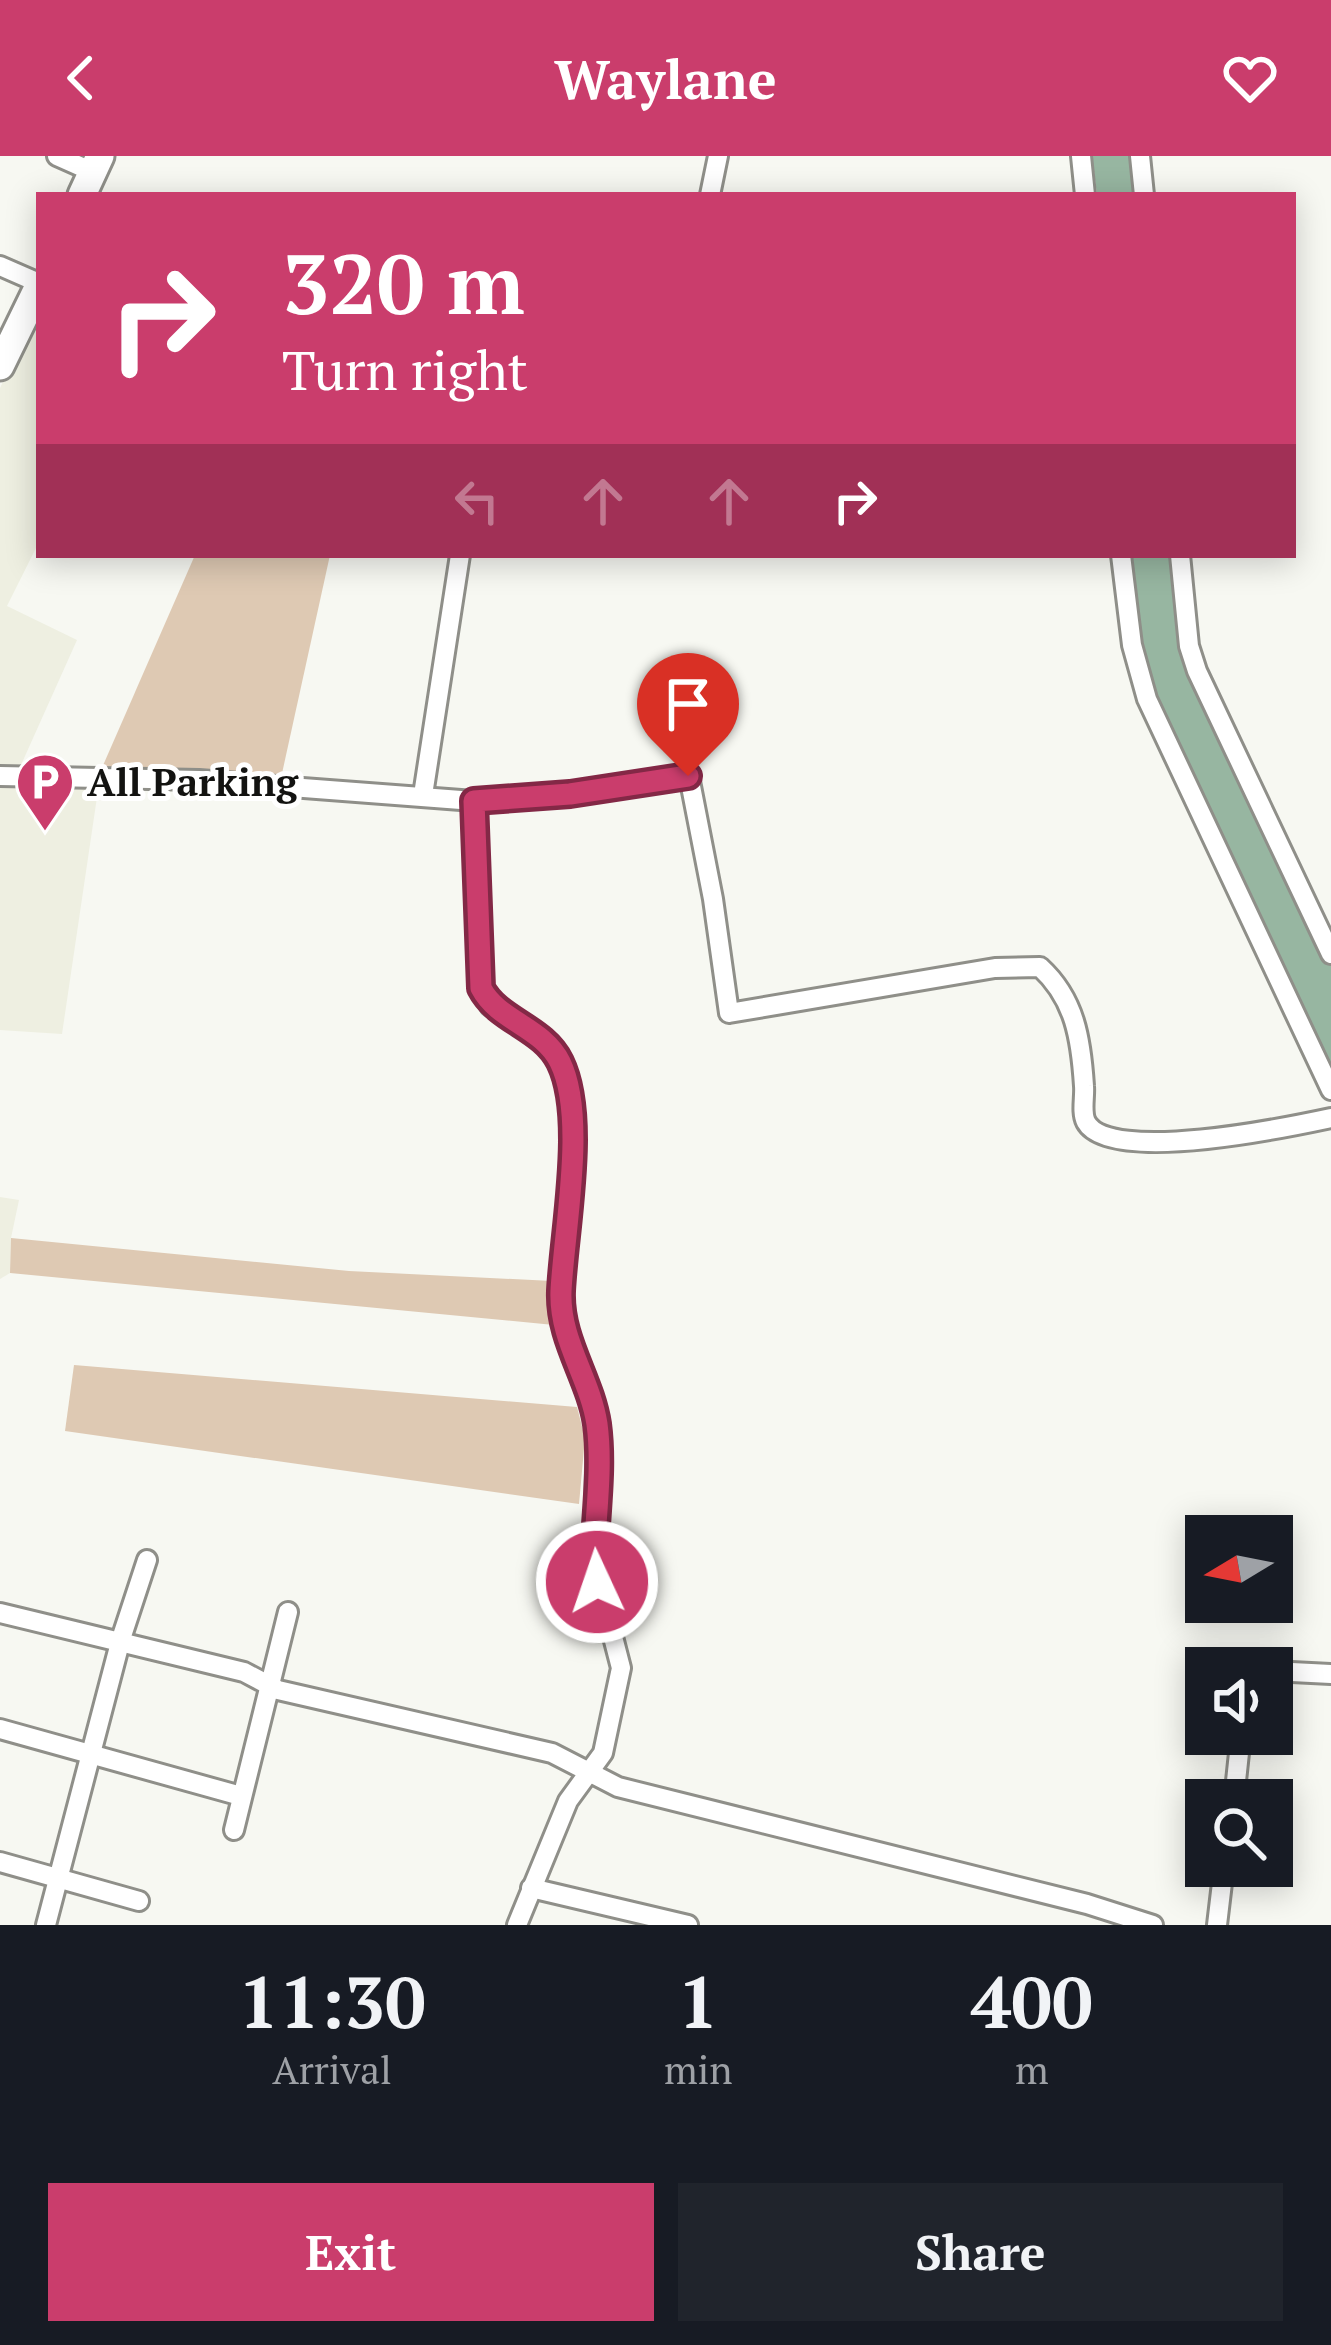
<!DOCTYPE html>
<html lang="en">
<head>
<meta charset="utf-8">
<style>
  :root { --surface:#171b24; --page:#20242c; --text:#f1f3f6; --muted:#9ea1a6; --accent:#ca3d6c }
  body { margin:0; font-family:"PT Serif",serif; background:var(--page); color:var(--text); height:100vh; display:flex; flex-direction:column; font-size:45px; white-space:nowrap }
  * { box-sizing:border-box; margin:0 }
  p { font-size:39px; color:var(--muted) }
  .icon { flex:none; width:66px; height:66px; fill:none; stroke:currentColor; stroke-width:2; stroke-linecap:round; stroke-linejoin:round }
  .map { position:relative; height:1769px; overflow:hidden }
  .side { display:flex; flex-direction:column; background:var(--surface); flex:1 }
  .side>* { flex:none }
  .hud { position:absolute; left:36px; top:36px; width:1260px; height:366px; border-radius:0px; box-shadow:0 6px 30px #0003; background:#ca3d6c; color:#fff; overflow:hidden }
  .needle { width:78px; rotate:260deg }
  .tools { position:absolute; left:1185px; top:1359px; display:grid; gap:24px }
  .tools a { display:grid; place-items:center; width:108px; height:108px; border-radius:0px; background:var(--surface); box-shadow:0 6px 30px #0003; font-size:60px }
  .pin { position:absolute; display:grid; place-items:center; width:102px; height:102px; color:#fff; margin:-123px -51px; border-radius:50% 50% 50% 0; rotate:-45deg; box-shadow:0 0 12px #0007 }
  .pin .icon { rotate:45deg }
  .me { position:absolute; width:132px; margin:-66px; rotate:357deg; stroke-linejoin:round; filter:drop-shadow(0 0 9px #0008) }
  .turn { display:flex; align-items:center; gap:42px; height:252px; padding:0 48px; font-size:54px }
  .turn .icon { width:156px; height:156px; stroke-width:2.5 }
  .turn b { display:block; font-size:84px; line-height:102px }
  .lanes { display:flex; align-items:center; height:114px; padding:0 48px; background:#0003; justify-content:center; gap:60px; direction:ltr }
  .lanes .off { opacity:.35 }
  .eta { display:flex; justify-content:space-evenly; align-items:center; height:204px; text-align:center }
  .eta b { font-size:72px; font-weight:700; line-height:84px }
  .cta { display:flex; gap:24px; margin-top:auto; padding:24px 48px }
  .cta a { flex:1; height:138px; border-radius:0px; background:var(--accent); color:#fff; font-size:48px; font-weight:700; line-height:138px; text-align:center }
  .cta a+a { background:var(--page); color:var(--text) }
  header { display:flex; justify-content:space-between; align-items:center; height:156px; padding:0 48px; background:var(--accent); color:#fff; font-size:54px; font-weight:700 }
  .map>svg:first-child { display:block }
</style>
</head>
<body>
<header><svg class="icon" aria-label="back" viewBox="0 0 24 24"><path d="M15 5l-7 7 7 7"/></svg>Waylane<svg class="icon" aria-label="heart" viewBox="0 0 24 24"><path d="M12 20l-8-8c-3-5 5-10 8-4 3-6 11-1 8 4z"/></svg></header>
<div class="map">
<svg width="1331" height="1769" viewBox="0 0 1331 1769">
  <rect width="100%" height="100%" fill="#f7f8f2"/>
  <!-- built -->
  <g fill="#eeefe1">
    <polygon points="39,152 39,386 7,450 77,484 21,609 101,614 62,878 0,874 0,232"/>
    <polygon points="0,1041 19,1044 11,1082 10,1117 0,1123"/>
  </g>
  <!-- green -->
  <g fill="#dec9b3">
    <polygon points="195,399 330,399 281,622 101,614"/>
    <polygon points="11,1082 349,1115 552,1125 554,1169 10,1117"/>
    <polygon points="74,1209 577,1251 585,1282 579,1348 65,1275"/>
  </g>
  <!-- water -->
  <g fill="#97b6a1">
    <polygon points="1092,0 1132,0 1136,39 1097,39"/>
    <polygon points="1132,399 1171,399 1177,459 1331,807 1331,910 1232,709 1144,511"/>
  </g>
  <g fill="none" stroke-linecap="round" stroke-linejoin="round">
    <defs>
      <g id="street">
        <polyline points="57,0 93,16"/>
        <polyline points="1081,0 1085,39"/>
        <polyline points="1140,0 1144,39"/>
        <polyline points="710,39 718,0"/>
        <polyline points="0,110 39,127"/>
        <polyline points="1121,399 1132,489 1147,543 1331,934"/>
        <polyline points="1180,399 1189,490 1197,515 1331,798"/>
        <polyline points="0,620 199,624 474,645"/>
        <polyline points="423,639 460,399"/>
        <polyline points="0,1457 244,1516 278,1534 552,1597 618,1631 1087,1748 1153,1769"/>
        <polyline points="1272,1515 1331,1518"/>
        <polyline points="0,1573 241,1640"/>
        <polyline points="1234,1644 1241,1578"/>
        <polyline points="234,1674 288,1456"/>
        <polyline points="0,1706 139,1745"/>
        <polyline points="531,1732 688,1769"/>
        <polyline points="46,1769 121,1483 147,1404"/>
        <path d="M517 1769 568 1645 603 1597 621 1512 594 1407 597 1265 566 1182 561 1140 572 1001 570 936 559 903 535 877 490 850 481 832 474 645 570 638 689 620 713 743 729 857 995 812 1040 811C1075 843 1081 883 1084 930 1085 941 1081 956 1086 966 1109 1009 1289 971 1331 962"/>
        <polyline points="1217,1769 1224,1710"/>
      </g>
      <g id="secondary">
        <polyline points="82,39 100,0"/>
        <polyline points="0,210 39,130"/>
      </g>
    </defs>
    <!-- street casing -->
    <use href="#street" stroke="#8f8f89" stroke-width="24"/>
    <!-- secondary casing -->
    <use href="#secondary" stroke="#8f8f89" stroke-width="33"/>
    <!-- street -->
    <use href="#street" stroke="#fff" stroke-width="18"/>
    <!-- secondary -->
    <use href="#secondary" stroke="#fff" stroke-width="27"/>
  </g>
  <g fill="none" stroke-linecap="round" stroke-linejoin="round">
    <defs>
      <path id="route" d="M597 1426 594 1407C595 1362 603 1313 597 1268 590 1222 559 1184 561 1135 564 1073 587 961 560 906 543 871 498 865 481 832L474 645 570 638 688 620"/>
    </defs>
    <!-- route casing -->
    <use href="#route" stroke="#832846" stroke-width="30"/>
    <!-- route -->
    <use href="#route" stroke="#ca3d6c" stroke-width="21"/>
  </g>
  <!-- icons -->
  <defs>
    <symbol id="parking-pin" viewBox="-11 -11 22 30"><path d="M0 17L-7.5 6A9.5 9.5 0 1 1 7.5 6Z" fill="#ca3d6c" stroke="#fff"/><path d="M-3.5-5.5H1a3.5 3.5 0 0 1 0 7H-1V5.5H-3.5ZM-1-3.4V-.6H.8a1.4 1.4 0 0 0 0-2.8Z" fill="#fff"/></symbol>
  </defs>
  <g fill-rule="evenodd">
    <use href="#parking-pin" x="12" y="593" width="66" height="90"/>
  </g>
  <g text-anchor="middle" stroke-width="10" stroke-linejoin="round" paint-order="stroke">
    <!-- poi labels -->
    <g font-size="39" font-weight="bold" fill="#131311" stroke="#fff" text-anchor="start">
      <text x="87" y="640">All Parking</text>
    </g>
  </g>
</svg>
<div class="tools">
<a><svg class="needle" viewBox="-14 -14 28 28"><path d="M0-13l5 13h-10z" fill="#e53935"/><path d="M0 13l5-13h-10z" fill="#9ea1a6"/></svg></a>
<a><svg class="icon" aria-label="sound" viewBox="0 0 24 24"><path d="M4 9h4l5-4v14l-5-4H4zM17 9q2 3 0 6"/></svg></a>
<a><svg class="icon" aria-label="search" viewBox="0 0 24 24"><circle cx="10" cy="10" r="6"/><path d="M15 15l6 6"/></svg></a>
</div>
<div class="pin" style="left:688px;top:620px;background:#d93025"><svg class="icon" aria-label="arrive" viewBox="0 0 24 24"><path d="M6 21V4h12l-3 4 3 4H6"/></svg></div>
<svg class="me" style="left:597px;top:1426px" viewBox="-20 -20 40 40"><circle r="17" fill="#ca3d6c" stroke="#fff" stroke-width="3"/><path d="M0-11L8 9 0 5-8 9z" fill="#fff"/></svg>
<div class="hud">
<div class="turn"><svg class="icon" aria-label="right" viewBox="0 0 24 24"><path d="M7 20v-9h11M14 6l5 5-5 5"/></svg><div><b>320 m</b>Turn right</div></div>
<div class="lanes"><svg class="icon off" aria-label="left" viewBox="0 0 24 24"><path d="M17 20v-9H6M10 6l-5 5 5 5"/></svg><svg class="icon off" aria-label="ahead" viewBox="0 0 24 24"><path d="M12 20V5M6 11l6-6 6 6"/></svg><svg class="icon off" aria-label="ahead" viewBox="0 0 24 24"><path d="M12 20V5M6 11l6-6 6 6"/></svg><svg class="icon" aria-label="right" viewBox="0 0 24 24"><path d="M7 20v-9h11M14 6l5 5-5 5"/></svg></div>
</div>
</div>
<section class="side">
<div class="eta">
<div><b>11:30</b><p>Arrival</p></div>
<div><b>1</b><p>min</p></div>
<div><b>400</b><p>m</p></div>
</div>
<div class="cta"><a>Exit</a><a>Share</a></div>
</section>
</body>
</html>
